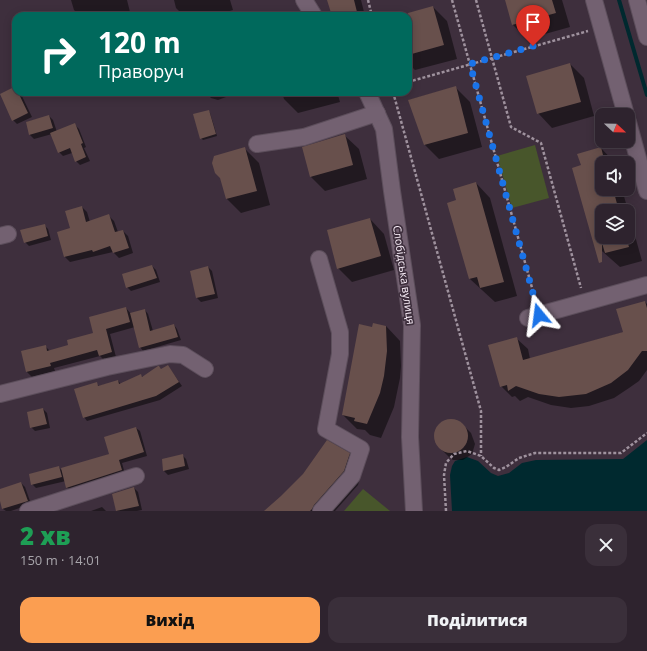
<!DOCTYPE html>
<html lang="uk">
<head>
<meta charset="utf-8">
<style>
  :root { --surface:#2e232e; --page:#3a2f3a; --text:#f1f3f6; --muted:#a7a4aa; --line:#49404a; --accent:#fb9e51 }
  body { margin:0; font-family:"Open Sans",sans-serif; background:var(--page); color:var(--text); height:100vh; display:flex; flex-direction:column; font-size:15px; white-space:nowrap }
  * { box-sizing:border-box; margin:0 }
  p { font-size:13px; color:var(--muted) }
  .icon { flex:none; width:22px; height:22px; fill:none; stroke:currentColor; stroke-width:2; stroke-linecap:round; stroke-linejoin:round }
  .map { position:relative; height:511px; overflow:hidden }
  .details { display:flex; flex-direction:column; background:var(--surface); flex:1 }
  .details>* { flex:none }
  .banner { position:absolute; left:12px; top:12px; width:400px; height:84px; border-radius:12px; box-shadow:0 2px 10px #0003,0 0 0 1px var(--line); background:#00695c; color:#fff; overflow:hidden }
  .needle { width:26px; rotate:112deg }
  .fabs { position:absolute; left:595px; top:108px; display:grid; gap:8px }
  .fabs a { display:grid; place-items:center; width:40px; height:40px; border-radius:8px; background:var(--surface); box-shadow:0 2px 10px #0003,0 0 0 1px var(--line); font-size:20px }
  .pin { position:absolute; display:grid; place-items:center; width:34px; height:34px; color:#fff; margin:-41px -17px; border-radius:50% 50% 50% 0; rotate:-45deg; box-shadow:0 0 4px #0007 }
  .pin .icon { rotate:45deg }
  .me { position:absolute; width:44px; margin:-22px; rotate:344deg; stroke-linejoin:round; filter:drop-shadow(0 0 3px #0008) }
  .turn { display:flex; align-items:center; gap:14px; height:84px; padding:0 20px; font-size:18px }
  .turn .icon { width:52px; height:52px; stroke-width:2.5 }
  .turn b { display:block; font-size:28px; line-height:34px }
  .round { display:grid; place-items:center; flex:none; width:42px; height:42px; border-radius:12px; background:var(--page) }
  .headline { display:flex; align-items:center; justify-content:space-between; height:68px; padding:0 20px }
  h1 { font-size:24px; font-weight:800; line-height:30px; color:#1e9e55 }
  .primary-button { display:flex; gap:8px; margin-top:auto; padding:8px 20px }
  .primary-button a { flex:1; height:46px; border-radius:12px; background:var(--accent); color:#111; font-size:16px; font-weight:800; line-height:46px; text-align:center }
  .primary-button a+a { background:var(--page); color:var(--text) }
  .map>svg:first-child { display:block }
</style>
</head>
<body>
<div class="map">
<svg width="647" height="511" viewBox="0 0 647 511">
  <rect width="100%" height="100%" fill="#3e2f3d"/>
  <!-- green -->
  <g fill="#48562b">
    <polygon points="535,145 549,198 512,208 497,156"/>
    <polygon points="363,489 390,511 344,511"/>
  </g>
  <!-- water -->
  <polygon fill="#00292f" points="647,440 647,511 452,511 450,475 452,466 455,461 467,457 478,461 491,473 498,476 509,473 522,463 536,460 623,459"/>
  <!-- shadow -->
  <g fill="#0007" fill-rule="evenodd">
    <polygon points="71,0 127,0 130,12 117,16 80,16 74,10"/>
    <polygon points="174,0 230,0 233,10 213,16 184,16 176,8"/>
    <polygon points="328,0 361,0 365,16 333,16"/>
    <polygon points="506,0 562,0 570,27 527,39 513,25"/>
    <polygon points="433,7 447,21 457,59 415,70 408,63 408,16 401,16"/>
    <polygon points="570,64 584,78 594,116 552,128 538,113"/>
    <polygon points="455,87 470,102 482,147 439,159 425,145 409,100"/>
    <polygon points="16,88 16,92 20,92 32,117 17,124 13,120"/>
    <polygon points="205,92 232,92 226,97 218,100 211,98"/>
    <polygon points="282,92 337,92 340,102 298,113 284,99"/>
    <polygon points="208,111 210,113 217,136 203,140 201,138"/>
    <polygon points="49,116 53,120 57,132 75,125 79,129 86,147 84,148 90,161 80,165 76,161 72,153 63,156 59,152 52,134 34,139 30,135 27,122"/>
    <polygon points="344,135 359,149 367,179 325,191 311,177"/>
    <polygon points="244,148 259,163 270,205 241,213 227,199 221,177"/>
    <path d="M601 148 615 163H602V189H622L642 261 620 267 594 244 582 166ZM602 211H628V237H602Z"/>
    <polygon points="476,183 490,198 517,296 495,302 470,279 457,201"/>
    <polygon points="82,207 87,212 90,222 109,216 114,221 118,232 123,231 128,236 133,253 119,258 113,252 70,262 65,257 59,232 71,229"/>
    <polygon points="370,219 384,234 394,270 352,282 338,268"/>
    <polygon points="44,225 48,229 51,240 29,246 25,242"/>
    <polygon points="152,266 156,270 160,282 131,291 127,287"/>
    <polygon points="208,267 212,271 218,298 201,302 197,298"/>
    <polygon points="645,302 647,304 647,370 639,381 629,388 614,398 589,406 571,408 551,405 528,397 520,401 515,396 512,397 501,386 516,338 528,349 530,359 624,332"/>
    <polygon points="126,308 131,314 145,310 148,314 153,331 174,325 177,329 181,340 143,351 140,347 135,327 110,334 116,357 104,360 100,356 54,368 55,371 32,377 27,372 22,352 45,346 50,351 69,346 94,334"/>
    <polygon points="386,326 400,341 401,366 400,378 394,407 381,438 370,435 365,430 357,429 343,415 373,328"/>
    <polygon points="168,366 182,386 160,400 87,421 84,417 96,384 99,386 118,381 121,384 140,375 143,377 159,367 162,370"/>
    <polygon points="43,409 47,413 50,428 35,431 31,427"/>
    <polygon points="448,420 453,420 463,425 471,433 475,444 472,454 463,460 453,460 449,457 440,448 435,439 436,429 439,425"/>
    <polygon points="136,428 140,431 147,456 122,463 125,474 71,491 67,487 66,481 36,488 32,484 59,467 61,470 110,454"/>
    <polygon points="349,454 363,468 358,485 335,511 266,511"/>
    <polygon points="182,455 186,459 189,469 168,475 164,471"/>
    <polygon points="21,483 25,487 31,504 11,511 6,511 3,509 0,498 0,490"/>
    <polygon points="134,488 138,492 142,510 137,511 117,511 113,495"/>
    <polygon points="102,507 106,511 91,511"/>
  </g>
  <g fill="none" stroke-linecap="round" stroke-linejoin="round">
    <!-- stream -->
    <polyline stroke="#00292f" stroke-width="4" points="619,0 647,95"/>
  </g>
  <!-- building -->
  <g fill="#68504c">
    <polygon points="327,0 354,0 358,16 332,16"/>
    <polygon points="505,0 552,0 556,13 512,25"/>
    <polygon points="433,6 444,45 408,55 408,13"/>
    <polygon points="570,63 581,102 537,114 526,76"/>
    <polygon points="16,86 16,92 18,92 28,113 12,121 0,94"/>
    <polygon points="456,86 468,133 424,145 408,100"/>
    <polygon points="209,110 216,134 200,139 193,114"/>
    <polygon points="49,115 53,128 29,135 26,122"/>
    <polygon points="75,123 83,143 81,144 86,157 75,162 70,148 58,153 50,133"/>
    <polygon points="345,134 353,165 310,177 302,147"/>
    <polygon points="245,147 257,191 226,199 220,178 215,173 212,163 214,156"/>
    <polygon points="601,147 605,163 602,163 602,189 613,189 619,211 602,211 602,237 626,237 629,247 605,253 602,243 602,262 599,263 572,168 581,165 577,154"/>
    <polygon points="476,182 504,282 480,288 477,277 469,279 447,203 456,200 453,189"/>
    <polygon points="82,206 86,222 109,214 115,232 123,230 129,248 113,253 110,246 93,252 92,250 64,257 57,232 70,228 65,211"/>
    <polygon points="370,218 381,256 337,269 327,230"/>
    <polygon points="45,224 48,236 24,243 20,230"/>
    <polygon points="152,265 157,278 126,288 122,274"/>
    <polygon points="208,266 215,294 196,298 190,271"/>
    <polygon points="645,301 647,308 647,351 642,351 628,370 611,383 586,394 559,397 539,394 516,386 508,391 507,385 500,387 488,345 517,337 523,360 623,332 616,309"/>
    <polygon points="126,307 130,322 106,329 112,352 99,356 97,350 50,363 51,366 26,372 21,351 46,345 47,351 68,345 67,340 93,333 89,317"/>
    <polygon points="145,309 150,331 174,324 178,337 139,348 130,313"/>
    <polygon points="373,323 386,326 387,351 384,376 380,393 367,424 354,421 355,418 342,415 359,324 372,327"/>
    <polygon points="168,365 179,382 156,396 83,418 74,389 97,382 98,386 118,380 119,384 141,374 142,377 158,366 159,366 161,369"/>
    <polygon points="43,408 47,424 30,428 27,412"/>
    <circle cx="451" cy="436" r="17"/>
    <polygon points="136,427 144,452 119,460 122,470 66,488 61,468 109,454 104,437"/>
    <polygon points="327,440 350,453 344,471 314,505 312,509 310,511 264,511 281,496 303,474"/>
    <polygon points="183,454 185,466 163,471 162,459"/>
    <polygon points="59,466 62,477 31,485 29,474"/>
    <polygon points="21,482 28,501 2,509 0,501 0,489"/>
    <polygon points="134,487 139,506 116,511 112,494"/>
  </g>
  <g fill="none" stroke-linecap="round" stroke-linejoin="round">
    <defs>
      <g id="minor">
        <polyline points="304,0 314,16"/>
        <polyline points="594,0 626,115"/>
        <polyline points="637,0 647,37"/>
        <polyline points="367,92 384,129 392,191 412,325 410,437 414,511"/>
        <polyline points="628,122 647,191"/>
        <polyline points="257,144 304,137 377,113"/>
        <polyline points="0,236 8,234"/>
        <polyline points="319,259 340,332 340,354 326,429 361,449 352,476 321,511"/>
        <polyline points="528,318 647,285"/>
        <polyline points="0,394 107,367 170,354 183,355 205,369"/>
        <polyline points="28,511 136,476"/>
      </g>
    </defs>
    <!-- minor casing -->
    <use href="#minor" stroke="#5c4e5b" stroke-width="18"/>
    <!-- path -->
    <g stroke="#9f929e" stroke-width="2.5" stroke-dasharray="3 2" stroke-linecap="butt">
      <polyline points="368,0 372,16"/>
      <polyline points="452,0 536,302"/>
      <polyline points="476,0 511,127 541,143 581,288"/>
      <polyline points="408,82 588,31"/>
      <polyline points="393,92 481,411 481,456"/>
      <polyline points="446,511 444,475 446,463 454,454 467,451 481,456 494,468 499,470 506,467 519,458 535,453 621,453 647,433"/>
    </g>
    <!-- minor -->
    <use href="#minor" stroke="#736171" stroke-width="16"/>
  </g>
  <g fill="none" stroke-linecap="round" stroke-linejoin="round">
    <!-- route -->
    <polyline stroke="#1a73e8" stroke-width="7" stroke-dasharray="0 12.6" points="533,46 470,64 539,315"/>
  </g>
  <g text-anchor="middle" stroke-width="3.5" stroke-linejoin="round" paint-order="stroke">
    <!-- street labels -->
    <g font-size="11" fill="#f9eef8" stroke="#3e2f3d">
      <text transform="translate(404 275) rotate(82)" y="4">Слобідська вулиця</text>
    </g>
  </g>
</svg>
<div class="fabs">
<a><svg class="needle" viewBox="-14 -14 28 28"><path d="M0-13l5 13h-10z" fill="#e53935"/><path d="M0 13l5-13h-10z" fill="#a7a4aa"/></svg></a>
<a><svg class="icon" aria-label="sound" viewBox="0 0 24 24"><path d="M4 9h4l5-4v14l-5-4H4zM17 9q2 3 0 6"/></svg></a>
<a><svg class="icon" aria-label="layers" viewBox="0 0 24 24"><path d="M12 4l9 5-9 5-9-5zM3 14l9 5 9-5"/></svg></a>
</div>
<div class="pin" style="left:533px;top:46px;background:#d93025"><svg class="icon" aria-label="arrive" viewBox="0 0 24 24"><path d="M6 21V4h12l-3 4 3 4H6"/></svg></div>
<svg class="me" style="left:539px;top:315px" viewBox="-20 -20 40 40"><path d="M0-17L14 15 0 8-14 15z" fill="#1a73e8" stroke="#fff" stroke-width="4"/></svg>
<div class="banner">
<div class="turn"><svg class="icon" aria-label="right" viewBox="0 0 24 24"><path d="M7 20v-9h11M14 6l5 5-5 5"/></svg><div><b>120 m</b>Праворуч</div></div>
</div>
</div>
<section class="details">
<div class="headline"><div><h1>2 хв</h1><p>150 m · 14:01</p></div><a class="round"><svg class="icon" aria-label="close" viewBox="0 0 24 24"><path d="M6 6l12 12M18 6L6 18"/></svg></a></div>
<div class="primary-button"><a>Вихід</a><a>Поділитися</a></div>
</section>
</body>
</html>
